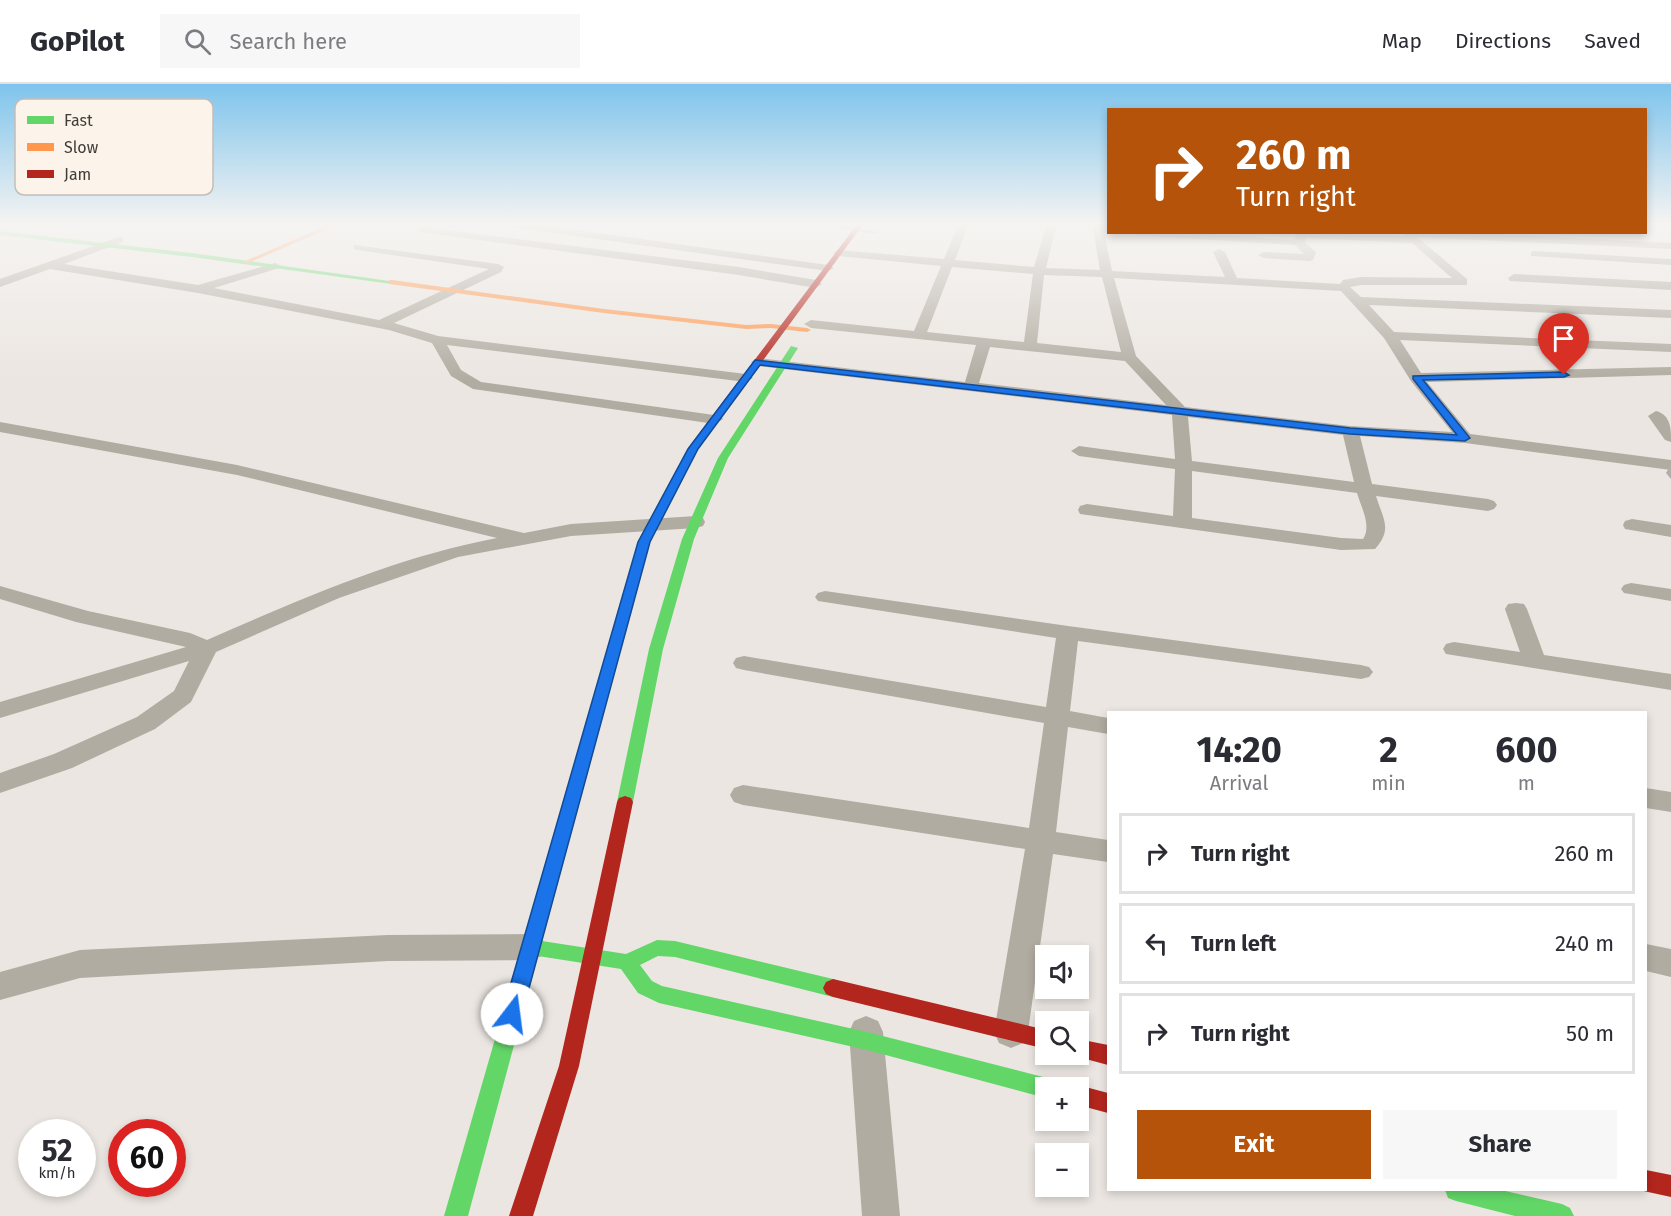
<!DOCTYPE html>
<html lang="en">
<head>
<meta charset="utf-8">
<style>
  :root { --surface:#fff; --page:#f7f7f7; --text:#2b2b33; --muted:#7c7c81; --line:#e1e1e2; --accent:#b45309 }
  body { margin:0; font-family:"Fira Sans",sans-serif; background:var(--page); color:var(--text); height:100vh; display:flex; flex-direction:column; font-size:22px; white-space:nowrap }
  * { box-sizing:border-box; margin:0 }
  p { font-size:20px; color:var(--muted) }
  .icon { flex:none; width:33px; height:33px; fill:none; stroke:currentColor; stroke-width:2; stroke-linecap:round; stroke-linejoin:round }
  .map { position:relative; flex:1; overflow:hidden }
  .side { position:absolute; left:1107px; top:627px; width:540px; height:480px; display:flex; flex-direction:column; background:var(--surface); border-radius:0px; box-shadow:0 3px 9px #0003 }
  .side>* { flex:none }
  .hud { position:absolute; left:1107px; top:24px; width:540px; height:126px; border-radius:0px; box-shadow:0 3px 9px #0003; background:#b45309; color:#fff; overflow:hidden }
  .controls { position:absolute; left:1035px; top:861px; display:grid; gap:12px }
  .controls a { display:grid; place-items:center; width:54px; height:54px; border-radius:0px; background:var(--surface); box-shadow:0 3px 9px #0003; font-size:30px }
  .speed { position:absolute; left:18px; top:1035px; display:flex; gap:12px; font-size:30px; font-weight:700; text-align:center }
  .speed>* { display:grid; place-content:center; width:78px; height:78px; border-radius:50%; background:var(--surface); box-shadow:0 3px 9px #0003; line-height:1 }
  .speed small { font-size:15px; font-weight:400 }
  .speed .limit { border:9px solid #d22; background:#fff; color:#111 }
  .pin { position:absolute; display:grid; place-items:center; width:51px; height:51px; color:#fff; margin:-62px -26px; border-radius:50% 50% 50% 0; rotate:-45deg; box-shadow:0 0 6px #0007 }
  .pin .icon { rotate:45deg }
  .me { position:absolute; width:66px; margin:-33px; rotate:15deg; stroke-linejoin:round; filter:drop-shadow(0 0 4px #0008) }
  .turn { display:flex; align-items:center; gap:21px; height:126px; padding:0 30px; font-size:27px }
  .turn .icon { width:78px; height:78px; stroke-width:2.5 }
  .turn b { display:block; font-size:42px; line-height:51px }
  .eta { display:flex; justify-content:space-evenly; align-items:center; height:102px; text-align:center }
  .eta b { font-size:36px; font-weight:700; line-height:42px }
  .action { display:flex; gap:12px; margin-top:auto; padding:12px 30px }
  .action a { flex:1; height:69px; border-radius:0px; background:var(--accent); color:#fff; font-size:24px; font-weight:700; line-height:69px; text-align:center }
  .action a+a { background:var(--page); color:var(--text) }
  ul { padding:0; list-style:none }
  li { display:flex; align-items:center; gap:18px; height:81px; margin:0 12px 9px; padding:0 18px; border:3px solid var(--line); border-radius:0px }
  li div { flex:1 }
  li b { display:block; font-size:22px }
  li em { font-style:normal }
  header { display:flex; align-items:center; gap:36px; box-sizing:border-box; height:84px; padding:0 30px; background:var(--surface); border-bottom:2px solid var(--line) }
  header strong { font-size:28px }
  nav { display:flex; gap:33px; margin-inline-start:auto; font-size:21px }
  .search { width:420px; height:54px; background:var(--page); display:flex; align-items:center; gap:15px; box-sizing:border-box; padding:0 21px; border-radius:0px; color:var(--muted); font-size:22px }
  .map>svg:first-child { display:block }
</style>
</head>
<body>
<header>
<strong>GoPilot</strong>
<div class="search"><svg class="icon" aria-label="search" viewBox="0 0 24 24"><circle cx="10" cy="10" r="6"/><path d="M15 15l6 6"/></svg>Search here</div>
<nav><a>Map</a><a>Directions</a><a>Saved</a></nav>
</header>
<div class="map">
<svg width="1671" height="1132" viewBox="0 0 1671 1132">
  <rect width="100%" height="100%" fill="#ebe6e1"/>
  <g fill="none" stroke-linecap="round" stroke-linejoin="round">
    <!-- lane -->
    <polygon fill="#b1aca1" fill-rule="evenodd" points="805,139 822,139 879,148 876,150"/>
    <!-- street -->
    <g fill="#b1aca1" fill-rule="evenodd">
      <polygon points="497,139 526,139 828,181 834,184 828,187 502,142"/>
      <path d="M959 139H969L955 176 1034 183 1047 139H1057L1046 184 1100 186 1092 139H1102L1112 187 1225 193 1213 168 1219 165 1225 168 1237 194 1340 200 1343 196 1361 193 1452 194 1412 159 1306 154 1305 159 1316 168 1313 176 1309 177 1264 174 1258 171 1264 168 1304 170 1295 161 1132 151 1127 148H1186L1291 156 1295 155 1297 148 1404 152 1400 148H1461L1671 159V165L1417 153 1467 195V201H1361L1350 203 1361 213 1671 226V234L1369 221 1394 248 1671 260V268L1400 256 1421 289 1671 283V291L1427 298 1470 350 1671 376V386L1465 359 1360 352 1372 400 1488 415 1494 417 1497 421 1494 425 1488 427 1376 412C1383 435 1393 445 1375 465L1341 466 1080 430 1078 426 1080 422 1087 420 1173 432 1175 385 1079 372 1071 367 1079 362 1175 375 1172 331 758 282 751 278 758 274 965 298 976 261 811 244 804 240 811 236 914 247 941 182 839 172 833 169 839 166 944 175ZM952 183 1033 190 1024 258 927 248ZM1044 191 1102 193 1121 268 1037 259ZM1114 194 1341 207 1384 254 1411 297 1452 348 1350 342 1185 323 1136 272ZM990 263 1125 277 1166 321 979 299ZM1188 333 1343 351 1354 398 1192 377ZM1192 387 1357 409C1361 423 1372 442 1363 455L1341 454 1192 434Z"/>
      <polygon points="423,143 739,183 816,196 822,200 816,204 739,191 419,148 418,146"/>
      <polygon points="119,153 123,154 123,158 64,180 198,201 275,179 281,182 279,184 214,204 379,236 489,185 358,166 354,165 354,161 498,180 504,183 501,188 394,239 438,252 746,290 753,294 746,298 447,261 461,286 481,298 721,332 723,335 715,340 473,305 451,292 432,259 389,246 198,209 50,185 0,203 0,195"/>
      <polygon points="1535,167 1671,175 1671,181 1531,172 1531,168"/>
      <polygon points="1514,190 1671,198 1671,206 1510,197 1508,194"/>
      <path d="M1656 327C1671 331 1671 345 1671 358L1665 356 1648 332Z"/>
      <path d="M0 338 237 381 524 449 571 440 696 432 703 434 705 438 703 442 696 444 571 452 458 473 339 514 216 568 191 618 155 645 72 684 0 709V689L54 670 137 633 174 607 189 577 0 634V618L186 563 76 538 0 515V502L88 527 190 549 207 556C301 515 396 473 497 454L237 391 0 348Z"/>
      <polygon points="1632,435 1671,441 1671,453 1625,445 1623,441 1625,437"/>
      <polygon points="1631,499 1671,505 1671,517 1624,509 1621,505 1624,501"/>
      <polygon points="825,507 1068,542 1361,581 1369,583 1373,588 1369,593 1361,595 1078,557 1070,627 1108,634 1108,650 1068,643 1056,748 1108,756 1108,778 1053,770 1028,948 1023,959 1011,964 999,959 994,948 1025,765 743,721 734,718 730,711 734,704 743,701 1029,744 1044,639 744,586 736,584 733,579 736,574 744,572 1046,623 1056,554 818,517 815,513 818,509"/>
      <polygon points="1516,519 1524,520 1527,525 1544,571 1671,590 1671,606 1446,570 1443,565 1446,560 1454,558 1520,568 1505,525 1508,520"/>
      <polygon points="1646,704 1671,708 1671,728 1646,724"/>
      <polygon points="531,850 542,854 546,863 542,872 531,876 388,877 80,894 0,916 0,888 80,866 388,851"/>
      <polygon points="1646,860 1671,865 1671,893 1646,887"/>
      <polygon points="866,932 878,937 883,948 900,1132 862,1132 849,948 854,937"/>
    </g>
    <!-- fast -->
    <g fill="#63d668" fill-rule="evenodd">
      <polygon points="0,147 192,169 396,198 392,200 192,173 0,151"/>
      <polygon points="791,262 798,264 728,374 694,455 663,565 633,718 631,722 625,724 619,722 617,718 649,565 682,455 718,374"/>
      <polygon points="573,706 579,708 581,712 542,857 626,870 657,856 675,857 833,895 840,898 843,904 840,910 833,913 675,873 658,872 640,881 652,897 662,902 867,948 1047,994 1054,997 1057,1004 1046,1004 1046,1014 867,966 659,919 638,909 621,885 538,872 468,1132 444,1132 565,712 567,708"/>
      <polygon points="1445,1106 1501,1106 1562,1120 1570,1124 1574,1132 1515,1132 1456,1117 1448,1114"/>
    </g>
    <!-- slow -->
    <g fill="#ff974d" fill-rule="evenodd">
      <polygon points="333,139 342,139 248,179 243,178"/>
      <polygon points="392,196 604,225 746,241 771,240 807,244 811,246 807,248 771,244 746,245 604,229 389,200 389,196"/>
      <polygon points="671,403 676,406 650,458 581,712 579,716 573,718 567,716 565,712 638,458 666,406"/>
    </g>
    <!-- jam -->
    <g fill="#b3261e" fill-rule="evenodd">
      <polygon points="858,139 864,139 698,365 675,408 667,408 666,406 689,363"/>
      <polygon points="625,712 631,714 633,718 579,982 533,1132 509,1132 559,982 617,718 619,714"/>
      <polygon points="833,895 1046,946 1046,965 833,913 826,910 823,904 826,898"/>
      <polygon points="1078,955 1108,961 1108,981 1071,971 1078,970"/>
      <polygon points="1078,1001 1108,1009 1108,1029 1078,1021 1078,1004 1071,1004"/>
      <polygon points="1646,1086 1671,1091 1671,1113 1639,1106 1646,1106"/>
    </g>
  </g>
  <!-- wall -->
  <polygon fill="#b1aead" points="1671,380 1671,395 1666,389"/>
  <!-- sky -->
  <linearGradient id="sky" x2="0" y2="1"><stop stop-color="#7ec4ec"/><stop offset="0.47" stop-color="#f6f4f2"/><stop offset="1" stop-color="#f6f4f2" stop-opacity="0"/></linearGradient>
  <rect width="1671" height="298" fill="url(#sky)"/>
  <!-- route -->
  <polygon fill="#1a73e8" stroke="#114b97" stroke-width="1.5" points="755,276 1350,344 1457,351 1413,295 1413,292 1564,288 1569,291 1564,293 1423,296 1470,354 1465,357 1350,350 760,281 698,365 650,458 522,930 519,937 512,939 505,937 502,930 638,458 688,365"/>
  <!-- legend -->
  <rect x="15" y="15" width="198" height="96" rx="9" fill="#fcf4eb" stroke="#c4bdb6" stroke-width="1.5"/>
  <rect x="27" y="32" width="27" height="8" fill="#63d668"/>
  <rect x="27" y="59" width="27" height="8" fill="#ff974d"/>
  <rect x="27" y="86" width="27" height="8" fill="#b3261e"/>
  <g font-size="16" fill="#403c39">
    <text x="64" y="42">Fast</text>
    <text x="64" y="69">Slow</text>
    <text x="64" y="96">Jam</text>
  </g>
</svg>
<div class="controls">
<a><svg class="icon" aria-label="sound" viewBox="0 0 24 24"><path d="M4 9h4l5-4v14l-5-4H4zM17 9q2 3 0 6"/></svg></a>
<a><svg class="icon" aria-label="search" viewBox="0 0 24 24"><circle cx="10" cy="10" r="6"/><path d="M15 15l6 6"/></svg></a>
<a>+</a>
<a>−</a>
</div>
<div class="speed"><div>52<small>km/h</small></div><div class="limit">60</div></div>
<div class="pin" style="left:1564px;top:291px;background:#d93025"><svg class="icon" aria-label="arrive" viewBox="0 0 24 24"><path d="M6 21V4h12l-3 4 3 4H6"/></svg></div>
<svg class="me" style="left:512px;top:930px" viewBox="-20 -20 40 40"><circle r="19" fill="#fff"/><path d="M0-13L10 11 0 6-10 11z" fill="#1a73e8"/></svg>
<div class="hud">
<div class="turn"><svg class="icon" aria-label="right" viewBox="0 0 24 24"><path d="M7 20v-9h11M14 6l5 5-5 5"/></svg><div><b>260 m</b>Turn right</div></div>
</div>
<section class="side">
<div class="eta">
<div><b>14:20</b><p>Arrival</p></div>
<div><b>2</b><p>min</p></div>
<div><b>600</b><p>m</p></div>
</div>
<ul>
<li><svg class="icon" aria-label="right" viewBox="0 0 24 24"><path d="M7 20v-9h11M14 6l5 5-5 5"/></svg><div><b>Turn right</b></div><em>260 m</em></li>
<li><svg class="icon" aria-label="left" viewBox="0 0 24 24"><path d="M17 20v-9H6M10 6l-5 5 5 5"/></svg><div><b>Turn left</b></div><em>240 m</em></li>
<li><svg class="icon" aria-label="right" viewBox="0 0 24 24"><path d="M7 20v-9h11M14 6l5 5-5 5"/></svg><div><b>Turn right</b></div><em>50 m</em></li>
</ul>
<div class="action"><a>Exit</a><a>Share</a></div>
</section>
</div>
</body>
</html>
